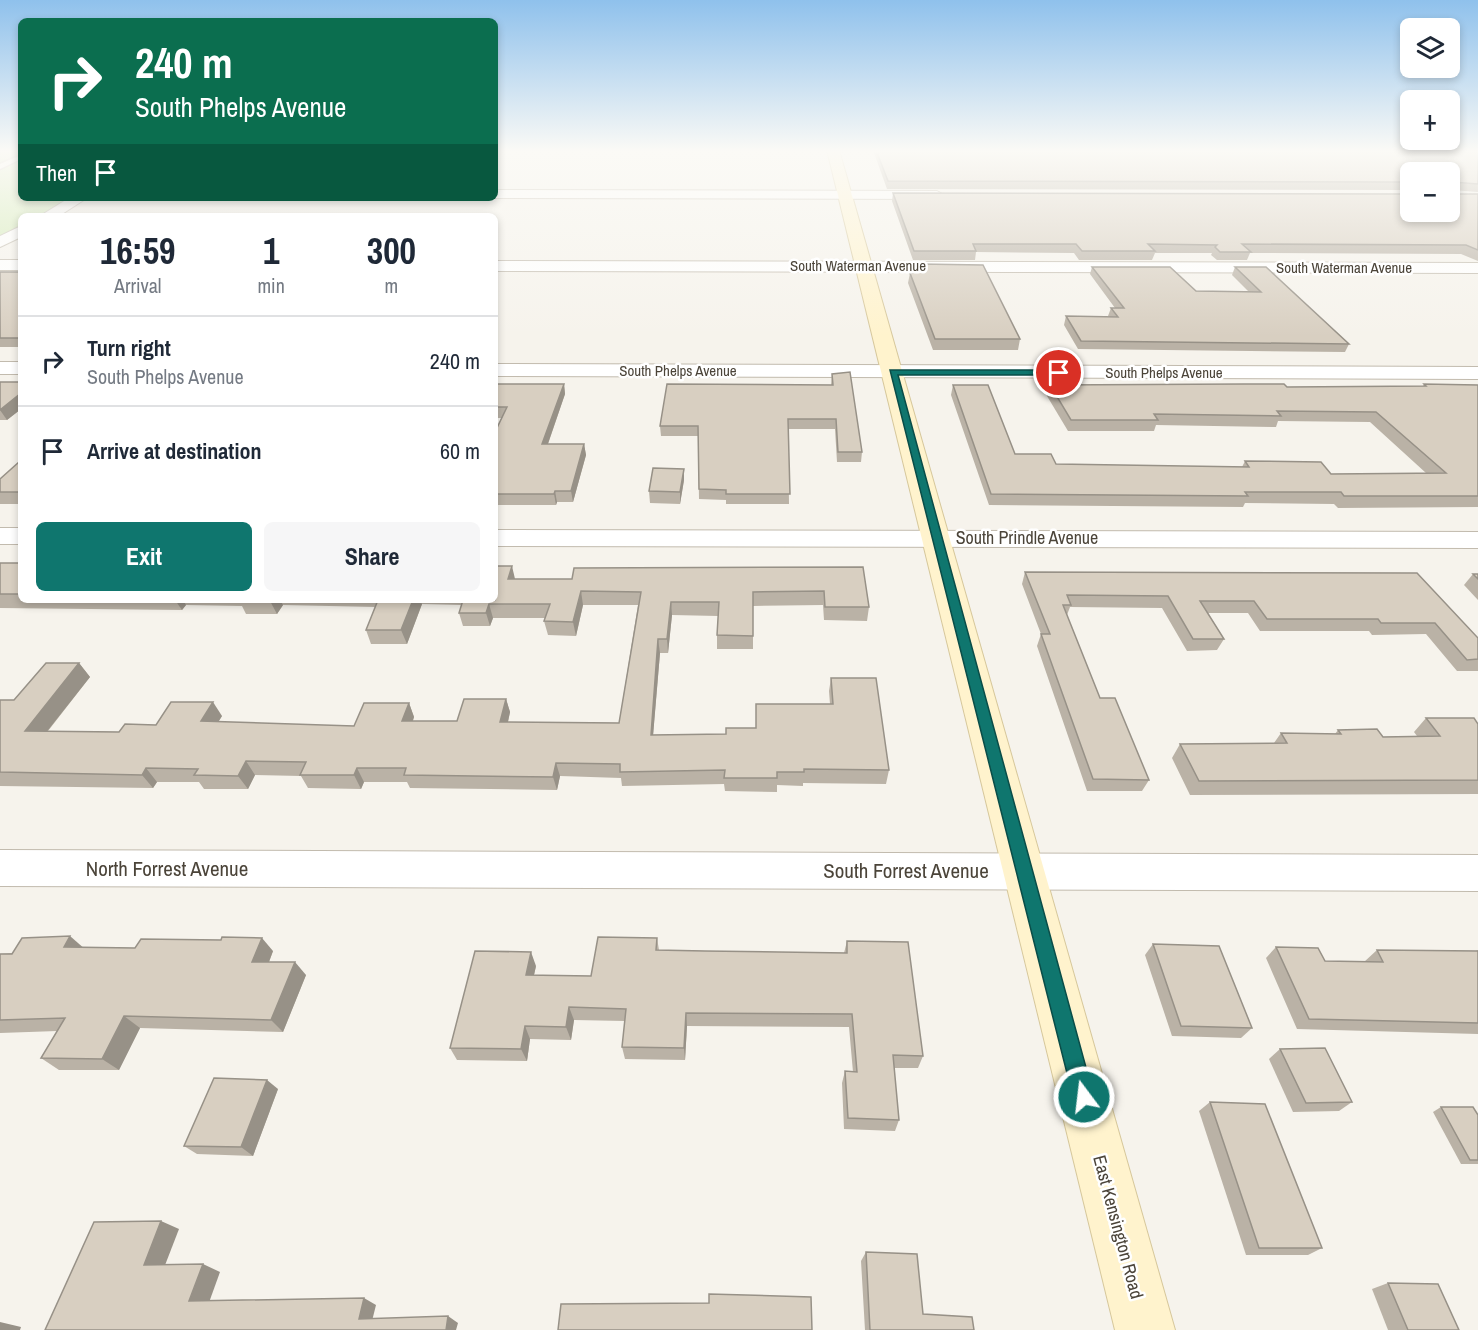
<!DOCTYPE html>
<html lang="en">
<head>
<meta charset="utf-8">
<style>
  :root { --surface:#fff; --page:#f6f6f7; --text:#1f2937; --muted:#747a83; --line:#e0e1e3; --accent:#0f766e }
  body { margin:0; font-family:"Archivo Narrow",sans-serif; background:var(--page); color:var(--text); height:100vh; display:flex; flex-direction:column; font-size:22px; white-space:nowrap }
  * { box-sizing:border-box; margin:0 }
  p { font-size:20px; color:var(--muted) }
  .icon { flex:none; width:33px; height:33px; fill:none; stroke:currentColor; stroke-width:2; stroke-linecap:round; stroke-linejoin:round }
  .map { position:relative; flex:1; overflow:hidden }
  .details { position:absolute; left:18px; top:213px; width:480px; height:390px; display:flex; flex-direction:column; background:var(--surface); border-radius:9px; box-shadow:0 3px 9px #0003 }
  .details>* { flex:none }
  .banner { position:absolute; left:18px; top:18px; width:480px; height:183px; border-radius:9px; box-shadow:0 3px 9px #0003; background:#0b6e4f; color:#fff; overflow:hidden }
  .controls { position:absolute; left:1400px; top:18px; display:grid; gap:12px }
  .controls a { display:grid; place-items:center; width:60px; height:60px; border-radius:9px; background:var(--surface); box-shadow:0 3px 9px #0003; font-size:30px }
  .pin { position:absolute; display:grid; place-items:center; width:51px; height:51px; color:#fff; margin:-26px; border:3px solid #fff; border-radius:50%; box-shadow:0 2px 6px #0007 }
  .me { position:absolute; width:66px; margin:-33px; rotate:345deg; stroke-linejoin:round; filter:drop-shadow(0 0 4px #0008) }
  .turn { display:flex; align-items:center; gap:21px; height:126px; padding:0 18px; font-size:27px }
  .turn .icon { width:78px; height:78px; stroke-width:2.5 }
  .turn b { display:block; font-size:42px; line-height:51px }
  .then { display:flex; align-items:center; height:57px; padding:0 18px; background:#0003; gap:12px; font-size:22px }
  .eta { display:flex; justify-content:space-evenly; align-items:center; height:102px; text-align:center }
  .eta b { font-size:36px; font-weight:800; line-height:42px }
  .primary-button { display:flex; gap:12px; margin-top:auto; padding:12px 18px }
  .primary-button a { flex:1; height:69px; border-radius:9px; background:var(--accent); color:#fff; font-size:24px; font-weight:800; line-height:69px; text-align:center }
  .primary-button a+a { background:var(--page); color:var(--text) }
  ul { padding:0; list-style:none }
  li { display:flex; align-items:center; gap:18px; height:90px; padding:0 18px; border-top:2px solid var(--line) }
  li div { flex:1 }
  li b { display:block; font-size:22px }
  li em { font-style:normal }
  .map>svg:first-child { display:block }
</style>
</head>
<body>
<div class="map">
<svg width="1478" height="1330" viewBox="0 0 1478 1330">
  <rect width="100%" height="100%" fill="#f6f3ec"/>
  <!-- green -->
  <polygon fill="#d2eab5" points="0,150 21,150 21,198 71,198 38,216 21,216 21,225 0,237"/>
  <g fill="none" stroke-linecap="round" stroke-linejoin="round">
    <defs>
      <polygon id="lane" points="21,155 21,159 0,169 0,164"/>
      <g id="street">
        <polygon points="495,190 937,191 944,195 937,199 495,198"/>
        <polygon points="69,198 87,198 59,216 40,216"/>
        <polygon points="21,226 21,237 0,247 0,236"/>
        <rect x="0" y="260" width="21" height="10"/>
        <polygon points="495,261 1478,263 1478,273 495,271"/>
        <rect x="0" y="362" width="21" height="12"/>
        <polygon points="495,364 1478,367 1478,379 495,376"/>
        <rect x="0" y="528" width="21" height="16"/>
        <polygon points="495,530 1478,532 1478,548 495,546"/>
        <polygon points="0,850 1478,855 1478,891 0,886"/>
      </g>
      <polygon id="secondary" points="827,150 839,150 1175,1330 1115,1330"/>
    </defs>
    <!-- lane casing -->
    <use href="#lane" stroke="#c2bbae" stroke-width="3"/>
    <!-- street casing -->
    <use href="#street" stroke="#c2bbae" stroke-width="2"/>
    <!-- secondary casing -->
    <use href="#secondary" stroke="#d6c79b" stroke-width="2"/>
    <!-- lane -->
    <use href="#lane" fill="#fff" fill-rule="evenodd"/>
    <!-- street -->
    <use href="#street" fill="#fff" fill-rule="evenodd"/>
    <!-- secondary -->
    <use href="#secondary" fill="#fff3cd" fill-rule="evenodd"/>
  </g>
  <!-- wall -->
  <g fill="#bab2a6">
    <polygon points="873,150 1478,150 1478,192 1452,190 1452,194 1478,194 1478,261 1461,254 1250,253 1247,260 1217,260 1211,255 1212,253 1155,253 1152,260 1079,260 1074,253 976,252 975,260 913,260 892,201 893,193 1449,212 1410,172 1410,190 887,189"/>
    <polygon points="919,264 1020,339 1018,350 933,350 908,283 910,273 918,272"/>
    <polygon points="1092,267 1196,291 1249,292 1232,275 1235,267 1349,344 1345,352 1078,349 1064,325 1066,316 1109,317 1108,316 1111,308 1115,308 1090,274"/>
    <rect x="0" y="272" width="21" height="75"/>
    <polygon points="832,374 862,452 861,462 837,462 835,429 788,429 789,504 726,504 726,500 699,499 698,436 661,436 660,426 831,385"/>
    <polygon points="0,382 21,382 21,409 7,420 0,420"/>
    <polygon points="495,384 564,384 565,394 548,444 584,444 586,455 573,502 557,502 556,505 495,505 495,432 502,418 495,418"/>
    <polygon points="1424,384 1478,385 1478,507 1338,508 1334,504 1245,503 1243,507 989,505 951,395 953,385 1015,454 1056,464 1242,467 1245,461 1331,474 1426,473 1370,422 1278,421 1276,427 1156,425 1154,431 1068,431 1047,396 1050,385 1287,387 1423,386"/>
    <polygon points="21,462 21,504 0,504 0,479"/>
    <polygon points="684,480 680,504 650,503 649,491"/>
    <polygon points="0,563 21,563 21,600 495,600 515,579 572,579 863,567 869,607 867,621 824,620 823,605 753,606 753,649 717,649 717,635 718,616 672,615 668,653 660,653 653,735 726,734 756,728 756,704 830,704 829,691 831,678 889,770 886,784 803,783 803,786 777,785 777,792 725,791 724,784 622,786 621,778 560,776 557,790 410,788 407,782 364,782 361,789 308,788 301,776 255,775 248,789 204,789 199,782 157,782 153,788 0,786 0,700 14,700 79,663 90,677 48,731 119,732 156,725 222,716 218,722 354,726 409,703 414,717 413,721 457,721 506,699 510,712 508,722 619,723 638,605 583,605 576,636 548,635 544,621 546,618 493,618 490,626 463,626 459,613 462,605 422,604 407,644 371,644 366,630 376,607 283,605 277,614 246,614 242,606 186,605 182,610 0,608"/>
    <polygon points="1025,572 1417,573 1478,659 1478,671 1457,671 1426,634 1372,635 1369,631 1260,631 1248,613 1208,613 1224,639 1217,650 1187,651 1162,608 1070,607 1067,615 1100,698 1149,780 1142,791 1087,791 1037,646 1041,634 1022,584"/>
    <polygon points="1473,574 1478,574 1478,600 1464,585"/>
    <polygon points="1426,718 1478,724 1478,794 1190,795 1172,758 1180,744 1274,743 1281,733 1335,734 1338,730 1383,737 1417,736 1414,732"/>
    <polygon points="657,938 659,950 705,951 844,953 847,941 923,1056 918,1068 894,1068 899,1120 895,1131 844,1129 842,1083 845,1071 853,1072 849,1027 687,1026 685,1060 625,1059 622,1047 625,1021 574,1020 571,1040 530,1039 527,1061 457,1060 450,1048 536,966 534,975 591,976"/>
    <polygon points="1153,944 1252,1028 1241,1038 1172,1036 1145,955"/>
    <polygon points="83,947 273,951 269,962 306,975 283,1032 140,1028 119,1070 59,1070 41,1058 57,1031 0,1033 0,954"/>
    <polygon points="1276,947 1325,961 1364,962 1377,950 1476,951 1478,950 1478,1034 1297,1029 1266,958"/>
    <polygon points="1280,1049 1352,1102 1339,1111 1293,1112 1269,1059"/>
    <polygon points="278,1089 253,1156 197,1154 184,1146"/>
    <polygon points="1210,1102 1322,1248 1308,1255 1246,1255 1199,1111"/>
    <polygon points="1441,1107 1478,1115 1478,1164 1461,1164 1433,1112"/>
    <polygon points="866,1252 923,1314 974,1330 865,1330 861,1261"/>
    <polygon points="1388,1283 1459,1330 1388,1330 1372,1289"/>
  </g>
  <!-- shaded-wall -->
  <g fill="#979187">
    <polygon points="564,384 565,394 544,455 542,444"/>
    <polygon points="21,393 21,409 7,420 0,410"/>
    <polygon points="584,444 586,455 573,502 571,491"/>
    <polygon points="684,469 684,480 680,504 680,492"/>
    <polygon points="555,491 557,502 556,505 554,494"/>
    <polygon points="512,566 515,579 508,579"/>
    <polygon points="581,591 583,605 576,636 573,622"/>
    <polygon points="175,600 183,600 186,605 182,610"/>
    <polygon points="271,600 280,600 283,605 277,614 270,601"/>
    <polygon points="413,600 420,600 422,604 407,644 401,630"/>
    <polygon points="671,602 672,615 668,653 667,639"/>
    <polygon points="489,604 493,618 490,626 486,613"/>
    <polygon points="658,639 660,653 652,748 651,735"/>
    <polygon points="79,663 90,677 37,744 25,731"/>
    <polygon points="506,699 510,712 505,735 500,722"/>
    <polygon points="213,702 222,716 210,735 201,721"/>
    <polygon points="409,703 414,717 407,735 402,721"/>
    <polygon points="246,761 255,775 248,789 238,776"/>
    <polygon points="556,763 560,776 557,790 553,777"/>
    <polygon points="146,768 157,782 153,788 142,775"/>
    <polygon points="357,768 364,782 361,789 354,775"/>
    <polygon points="70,936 86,950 64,947"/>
    <polygon points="262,938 273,951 264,975 252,962"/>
    <polygon points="531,952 536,966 531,988 526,975"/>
    <polygon points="295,962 306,975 283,1032 271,1020"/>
    <polygon points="569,1007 574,1020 571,1040 566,1027"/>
    <polygon points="686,1013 687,1026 685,1060 684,1048"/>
    <polygon points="124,1016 140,1028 119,1070 102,1059"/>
    <polygon points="525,1026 530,1039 527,1061 521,1049"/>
    <polygon points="267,1080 278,1089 253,1156 241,1147"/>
    <polygon points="161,1221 179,1229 162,1273 144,1265"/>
    <polygon points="203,1264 220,1272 207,1308 189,1301"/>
    <polygon points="364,1298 376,1305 371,1325 359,1319"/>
    <polygon points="448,1316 458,1323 456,1330 446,1330"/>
    <polygon points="0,1322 21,1327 20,1330 0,1330"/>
  </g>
  <!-- building -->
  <g fill="#d8cfc1" stroke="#979187" stroke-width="1.5">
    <polygon points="876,150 1478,150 1478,184 1453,182 1452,194 1478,194 1478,250 1466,245 1242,244 1251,252 1220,252 1215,247 1217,245 1148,244 1155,251 1082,251 1076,244 973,244 976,251 914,251 893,193 1410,194 1410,212 1449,212 1449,172 1410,172 1410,182 888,181"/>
    <polygon points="919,264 983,265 1020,339 935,339 910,273 922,271"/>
    <polygon points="1092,267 1170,267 1196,291 1261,292 1235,267 1266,267 1349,344 1081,341 1066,316 1118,317 1111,308 1124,308"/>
    <rect x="0" y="272" width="21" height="66"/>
    <polygon points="850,372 862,452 838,452 836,419 788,419 790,494 726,494 726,490 699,489 698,426 660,426 667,384 833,385 832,374"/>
    <polygon points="0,382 21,382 21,393 0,410"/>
    <polygon points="495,384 564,384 542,444 584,444 571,491 555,491 554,494 495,494 495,432 507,407 495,407"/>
    <polygon points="1244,384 1284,384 1287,387 1426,386 1424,384 1478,385 1478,496 1344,496 1341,492 1245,492 1248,496 991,494 953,385 988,385 1015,454 1051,454 1056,464 1249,467 1245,461 1321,462 1331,474 1446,473 1376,412 1277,411 1281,416 1154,414 1158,420 1071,420 1050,385"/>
    <polygon points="19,462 21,462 21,492 0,492 0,479"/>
    <polygon points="653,468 684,469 680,492 649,491"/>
    <rect x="0" y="563" width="21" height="31"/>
    <polygon points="495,566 512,566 508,579 572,579 574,568 863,567 869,607 825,607 824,591 753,592 753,636 717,635 719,602 671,602 667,639 658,639 651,735 726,734 726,728 756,728 756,704 833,704 831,678 876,678 889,770 804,769 804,772 777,772 777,778 724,778 725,770 620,772 620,764 556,763 553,777 404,775 406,768 357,768 354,775 300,775 306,762 246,761 238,776 194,775 198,769 146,768 142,775 0,772 0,700 14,700 46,663 79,663 25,731 119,732 125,724 156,725 171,702 213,702 201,721 354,726 364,703 409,703 402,721 457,721 464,699 506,699 500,722 619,723 641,592 581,591 573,622 544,621 550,604 489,604 486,613 459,613 463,600 495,600"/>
    <polygon points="1025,572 1417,573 1478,638 1478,659 1467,660 1435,623 1381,623 1378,619 1267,619 1254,601 1200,601 1224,639 1193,639 1168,596 1067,595 1071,605 1063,605 1100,698 1115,698 1149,780 1093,779 1041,634 1050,634"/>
    <polygon points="1473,574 1478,574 1478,579"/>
    <polygon points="239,600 271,600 270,601"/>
    <polygon points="378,600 413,600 401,630 366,630"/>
    <polygon points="1426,718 1474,718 1478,724 1478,780 1199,781 1180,744 1287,743 1281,733 1341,734 1338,730 1377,729 1383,737 1440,736"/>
    <polygon points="70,936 64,947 135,948 141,939 221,940 222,937 262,938 252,962 295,962 271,1020 124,1016 102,1059 41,1058 65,1018 0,1020 0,954 12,954 22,938"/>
    <polygon points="598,937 657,938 656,950 705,951 847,953 847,941 908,942 923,1056 893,1055 899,1120 848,1118 845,1071 857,1072 852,1014 686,1013 684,1048 622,1047 626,1009 569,1007 566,1027 525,1026 521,1049 450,1048 475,951 531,952 526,975 591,976"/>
    <polygon points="1153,944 1219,946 1252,1028 1181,1026"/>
    <polygon points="1276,947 1318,948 1325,961 1383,962 1377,950 1478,951 1478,1023 1309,1019"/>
    <polygon points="1325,1048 1352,1102 1306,1103 1280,1049"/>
    <polygon points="214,1078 267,1080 241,1147 184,1146"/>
    <polygon points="1210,1102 1265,1104 1322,1248 1259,1248"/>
    <polygon points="1441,1107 1473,1107 1478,1115 1478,1160 1470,1160"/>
    <polygon points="161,1221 144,1265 203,1264 189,1301 364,1298 359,1319 448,1316 446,1330 45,1330 94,1222"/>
    <polygon points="866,1252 917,1254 923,1314 972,1317 974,1330 870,1330"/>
    <polygon points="1388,1283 1438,1284 1459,1330 1408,1330"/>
    <polygon points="709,1294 811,1297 812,1330 558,1330 561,1304 709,1303"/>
  </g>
  <!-- sky -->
  <linearGradient id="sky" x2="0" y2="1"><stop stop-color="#8fc1ec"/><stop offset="0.45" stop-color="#fbfaf6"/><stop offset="1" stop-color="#fbfaf6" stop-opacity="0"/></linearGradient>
  <rect width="1478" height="336" fill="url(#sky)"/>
  <!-- route -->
  <polygon fill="#0f766e" stroke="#0a4d48" stroke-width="1.5" points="890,370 1059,370 1063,373 1059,375 898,375 1094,1097 1091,1104 1084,1107 1076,1104 1073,1097"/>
  <g text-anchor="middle" stroke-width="5" stroke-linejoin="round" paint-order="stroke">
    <!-- far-street labels -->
    <g font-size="15" fill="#4b4439" stroke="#fff">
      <text x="858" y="271">South Waterman Avenue</text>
      <text x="1344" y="273">South Waterman Avenue</text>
      <text x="678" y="376">South Phelps Avenue</text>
      <text x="1164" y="378">South Phelps Avenue</text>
    </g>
    <!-- street labels -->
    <g font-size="18" fill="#4b4439" stroke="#fff">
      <text x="1027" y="544">South Prindle Avenue</text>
      <text transform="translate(1118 1227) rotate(75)" y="6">East Kensington Road</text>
    </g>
    <!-- near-street labels -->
    <g font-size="21" fill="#4b4439" stroke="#fff">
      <text x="167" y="876">North Forrest Avenue</text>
      <text x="906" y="878">South Forrest Avenue</text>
    </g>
  </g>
</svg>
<div class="controls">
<a><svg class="icon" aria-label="layers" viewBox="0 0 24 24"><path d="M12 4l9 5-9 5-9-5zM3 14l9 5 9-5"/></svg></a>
<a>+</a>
<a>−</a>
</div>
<div class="pin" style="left:1059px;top:373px;background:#d93025"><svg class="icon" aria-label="arrive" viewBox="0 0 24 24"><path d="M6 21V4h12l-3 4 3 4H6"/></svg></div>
<svg class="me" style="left:1084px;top:1097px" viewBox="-20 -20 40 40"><circle r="17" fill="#0f766e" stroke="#fff" stroke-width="3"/><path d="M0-11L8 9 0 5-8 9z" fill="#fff"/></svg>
<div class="banner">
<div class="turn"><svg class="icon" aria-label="right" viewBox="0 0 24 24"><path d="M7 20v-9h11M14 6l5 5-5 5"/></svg><div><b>240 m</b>South Phelps Avenue</div></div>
<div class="then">Then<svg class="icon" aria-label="arrive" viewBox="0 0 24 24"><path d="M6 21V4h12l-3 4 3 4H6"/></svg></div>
</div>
<section class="details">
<div class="eta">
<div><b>16:59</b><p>Arrival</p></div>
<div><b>1</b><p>min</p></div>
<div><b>300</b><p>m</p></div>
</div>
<ul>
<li><svg class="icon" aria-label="right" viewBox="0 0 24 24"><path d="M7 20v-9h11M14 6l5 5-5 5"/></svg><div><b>Turn right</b><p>South Phelps Avenue</p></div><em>240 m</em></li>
<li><svg class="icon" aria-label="arrive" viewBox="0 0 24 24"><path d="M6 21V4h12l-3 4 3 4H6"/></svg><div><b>Arrive at destination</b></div><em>60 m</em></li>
</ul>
<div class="primary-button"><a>Exit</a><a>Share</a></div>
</section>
</div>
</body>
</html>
